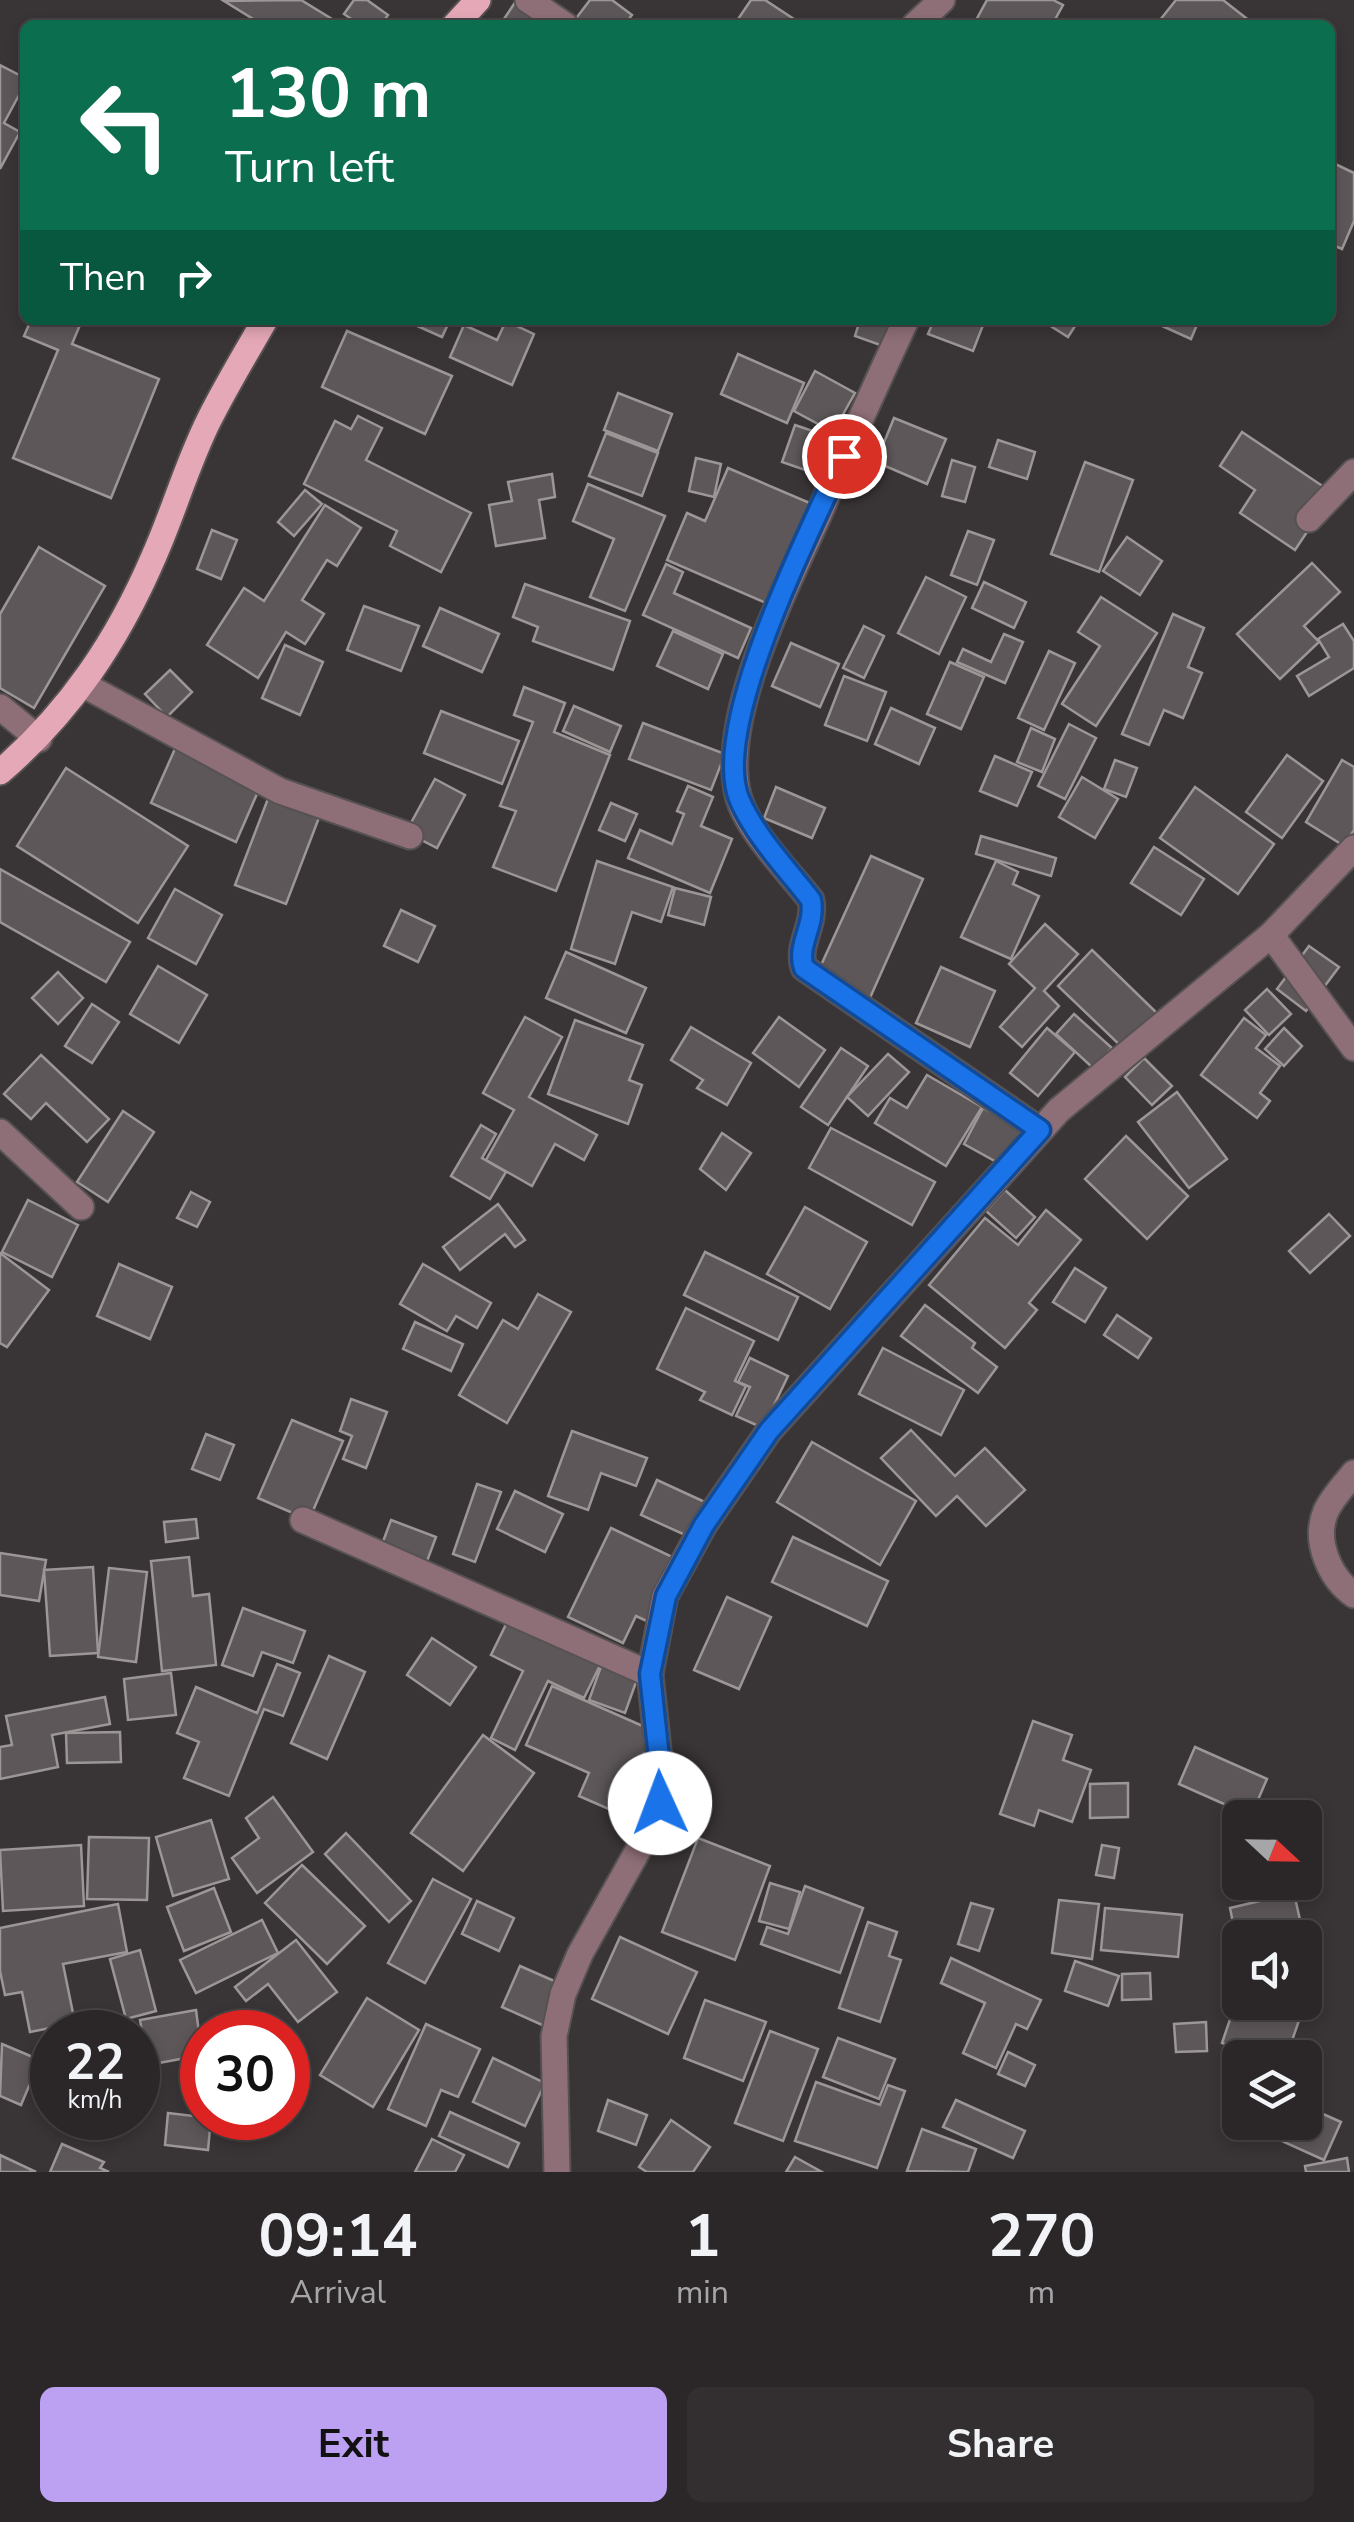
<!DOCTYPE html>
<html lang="en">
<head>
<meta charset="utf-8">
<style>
  :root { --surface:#2b2728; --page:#332f30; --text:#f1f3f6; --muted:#a6a5a8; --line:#474445; --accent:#bca0f2 }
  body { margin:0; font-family:"Nunito Sans",sans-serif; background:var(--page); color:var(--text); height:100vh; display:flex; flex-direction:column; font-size:38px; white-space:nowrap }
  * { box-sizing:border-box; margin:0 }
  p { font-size:32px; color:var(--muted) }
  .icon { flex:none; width:55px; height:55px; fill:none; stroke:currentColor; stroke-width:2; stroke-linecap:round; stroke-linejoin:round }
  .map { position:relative; height:2172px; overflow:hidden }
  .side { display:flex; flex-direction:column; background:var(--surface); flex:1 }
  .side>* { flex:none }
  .banner { position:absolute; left:20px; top:20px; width:1315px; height:305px; border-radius:15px; box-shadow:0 5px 15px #0003,0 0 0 2px var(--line); background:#0b6e4f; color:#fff; overflow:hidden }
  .needle { width:65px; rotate:112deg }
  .tools { position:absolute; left:1222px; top:1800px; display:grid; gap:20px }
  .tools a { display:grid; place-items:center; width:100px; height:100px; border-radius:15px; background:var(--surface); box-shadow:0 5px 15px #0003,0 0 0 2px var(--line); font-size:50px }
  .speed { position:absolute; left:30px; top:2010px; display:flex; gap:20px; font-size:50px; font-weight:700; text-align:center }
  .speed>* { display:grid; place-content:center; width:130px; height:130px; border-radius:50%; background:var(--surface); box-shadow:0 5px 15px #0003,0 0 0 2px var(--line); line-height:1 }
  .speed small { font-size:25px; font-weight:400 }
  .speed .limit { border:15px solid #d22; background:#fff; color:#111 }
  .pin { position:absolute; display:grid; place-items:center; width:85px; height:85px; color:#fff; margin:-42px; border:5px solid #fff; border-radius:50%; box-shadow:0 2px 10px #0007 }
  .me { position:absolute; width:110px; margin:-55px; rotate:358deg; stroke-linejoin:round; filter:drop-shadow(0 0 8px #0008) }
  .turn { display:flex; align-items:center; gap:35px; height:210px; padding:0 40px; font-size:45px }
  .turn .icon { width:130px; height:130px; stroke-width:2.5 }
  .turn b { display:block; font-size:70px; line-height:85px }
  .then { display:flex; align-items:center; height:95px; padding:0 40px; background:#0003; gap:20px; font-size:38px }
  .eta { display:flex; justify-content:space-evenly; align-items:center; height:170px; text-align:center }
  .eta b { font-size:60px; font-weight:700; line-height:70px }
  .cta { display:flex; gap:20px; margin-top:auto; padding:20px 40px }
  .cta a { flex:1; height:115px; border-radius:15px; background:var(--accent); color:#111; font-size:40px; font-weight:700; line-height:115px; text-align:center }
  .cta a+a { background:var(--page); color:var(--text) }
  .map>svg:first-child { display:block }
</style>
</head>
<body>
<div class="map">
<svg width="1354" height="2172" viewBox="0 0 1354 2172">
  <rect width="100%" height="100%" fill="#393435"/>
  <!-- building -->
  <g fill="#5d5759" stroke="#9c9697" stroke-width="2.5">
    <polygon points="301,0 332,19 329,25 263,25 224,1"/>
    <polygon points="354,0 367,0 388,15 381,25 360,25 344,14"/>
    <polygon points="590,0 612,0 632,15 624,25 579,25 574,21"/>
    <polygon points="751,0 765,0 803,25 734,25"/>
    <polygon points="987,0 1053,0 1063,5 1052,25 980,25 975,22"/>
    <polygon points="1176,0 1223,0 1255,25 1156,25"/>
    <polygon points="516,1 541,18 536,25 500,25"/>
    <polygon points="0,65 25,78 25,84 4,123 20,132 0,169"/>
    <polygon points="1331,162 1354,173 1354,221 1342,249 1330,244"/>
    <polygon points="31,320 68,320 80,325 72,344 159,379 111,498 13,458 58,350 24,336"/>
    <polygon points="404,320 450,320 442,337"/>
    <polygon points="860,320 905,320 894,350 855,336"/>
    <polygon points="934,320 985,320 973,351 928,334"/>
    <polygon points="1041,320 1079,320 1068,337"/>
    <polygon points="1149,320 1199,320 1191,339"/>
    <polygon points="506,321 534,334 512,385 450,357 464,325 497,340"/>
    <polygon points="347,331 452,376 425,434 322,387"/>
    <polygon points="738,354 804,383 787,423 721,394"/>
    <polygon points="815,371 855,393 833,432 794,411"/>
    <polygon points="618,393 672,414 658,451 604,430"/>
    <polygon points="358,416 382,428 366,460 471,513 441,572 390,546 397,531 304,484 335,421 351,429"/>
    <polygon points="894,418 946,439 927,484 876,462"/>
    <polygon points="795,425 845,442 831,479 782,462"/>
    <polygon points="1242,432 1333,493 1295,550 1240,513 1255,490 1220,466"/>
    <polygon points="606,433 658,453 642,496 589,476"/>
    <polygon points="998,440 1035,452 1027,479 989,467"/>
    <polygon points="696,458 721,464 714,497 689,491"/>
    <polygon points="952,460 975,467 965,502 942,496"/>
    <polygon points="1085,462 1133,480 1099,572 1051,554"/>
    <polygon points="728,468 819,507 775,607 667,560 687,513 705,521"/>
    <polygon points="552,474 555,497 539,500 545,538 496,546 489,505 512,501 508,482"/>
    <polygon points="588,484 665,516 625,611 590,597 614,539 573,521"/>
    <polygon points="305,490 322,504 294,536 278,522"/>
    <polygon points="325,505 361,528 337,566 327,560 302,600 324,614 305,644 286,632 258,678 207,645 244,588 264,601"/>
    <polygon points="212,530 237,540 221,579 197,569"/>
    <polygon points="968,531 994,540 977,585 951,575"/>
    <polygon points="1127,537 1162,561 1140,595 1103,571"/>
    <polygon points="39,547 105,586 34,708 0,688 0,614"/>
    <polygon points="1312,563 1340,592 1304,626 1319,642 1280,679 1237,634"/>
    <polygon points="666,564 683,572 674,593 751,628 738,658 643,615"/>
    <polygon points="926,577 966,597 939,654 898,633"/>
    <polygon points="984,582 1026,602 1014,628 972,608"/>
    <polygon points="525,584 630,621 613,670 533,641 538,627 513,617"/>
    <polygon points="1101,597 1157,633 1096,726 1062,704 1100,646 1078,632"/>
    <polygon points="364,606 419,626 401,671 347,650"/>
    <polygon points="440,608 499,634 482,672 423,646"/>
    <polygon points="1173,614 1204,628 1188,667 1202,673 1183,718 1164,710 1149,745 1122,734"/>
    <polygon points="1343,624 1354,641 1354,668 1309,696 1297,676 1329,657 1318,639"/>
    <polygon points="864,626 884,636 864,678 843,668"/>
    <polygon points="673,631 723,654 708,689 657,666"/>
    <polygon points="1004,634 1023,642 1005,683 957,662 963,649 991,662"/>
    <polygon points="791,643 839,664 820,707 772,686"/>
    <polygon points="285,645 323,662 300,715 262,698"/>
    <polygon points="1049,651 1075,663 1044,730 1018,718"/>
    <polygon points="950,662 984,677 961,729 927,714"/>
    <polygon points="170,670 192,692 167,717 145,694"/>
    <polygon points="844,676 886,692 867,741 825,725"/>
    <polygon points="524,687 565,703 554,732 610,755 556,891 493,867 516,811 500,806 533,722 514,715"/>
    <polygon points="574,706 621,726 610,752 563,731"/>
    <polygon points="891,708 935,728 919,764 875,744"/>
    <polygon points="441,711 519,741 502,784 424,753"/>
    <polygon points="643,723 725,754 711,790 629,759"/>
    <polygon points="1069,724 1096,738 1065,799 1038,786"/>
    <polygon points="1031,728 1055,739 1042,772 1017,762"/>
    <polygon points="182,733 267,771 236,842 151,803"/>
    <polygon points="1287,755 1323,781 1282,838 1246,812"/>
    <polygon points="995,756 1032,772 1017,806 980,791"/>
    <polygon points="1115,760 1137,768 1126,797 1104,789"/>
    <polygon points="1342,760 1354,767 1354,830 1344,846 1306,822"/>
    <polygon points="66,768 188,846 138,923 17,846"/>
    <polygon points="1082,777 1118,799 1095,838 1059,817"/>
    <polygon points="435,779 465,795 437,848 406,832"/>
    <polygon points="274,783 325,802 286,904 235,885"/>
    <polygon points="688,786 713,797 701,826 732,839 710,893 628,858 640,830 672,844 684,814 677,811"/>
    <polygon points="776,787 825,808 812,838 764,818"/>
    <polygon points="1195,787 1274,844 1238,894 1160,838"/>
    <polygon points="611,803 637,814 625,841 599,830"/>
    <polygon points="981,836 1056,858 1051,876 976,854"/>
    <polygon points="1154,847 1204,879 1181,915 1131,883"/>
    <polygon points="871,856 923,879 865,1009 812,985"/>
    <polygon points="597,861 673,887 661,922 632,912 615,964 571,949"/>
    <polygon points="996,861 1018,872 1013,884 1039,896 1011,959 961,937"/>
    <polygon points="0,869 130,942 106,982 0,922"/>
    <polygon points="675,888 711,897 704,925 668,915"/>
    <polygon points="175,889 222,915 196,964 148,938"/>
    <polygon points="401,910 435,926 418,962 384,946"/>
    <polygon points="1045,924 1078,954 1044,991 1059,1006 1022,1047 1000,1027 1035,988 1009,964"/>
    <polygon points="1309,946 1339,967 1306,1011 1277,989"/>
    <polygon points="1092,950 1159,1015 1125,1050 1058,986"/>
    <polygon points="566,952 646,988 626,1033 546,998"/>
    <polygon points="158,966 207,995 179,1043 130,1014"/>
    <polygon points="941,967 995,991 970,1047 916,1023"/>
    <polygon points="58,972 83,998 58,1024 32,998"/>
    <polygon points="1267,989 1291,1014 1269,1035 1245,1010"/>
    <polygon points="92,1004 119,1022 92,1063 65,1046"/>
    <polygon points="1074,1014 1112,1048 1093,1068 1056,1034"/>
    <polygon points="525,1017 562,1037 529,1097 597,1135 584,1160 555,1144 532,1186 486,1160 514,1110 483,1093"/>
    <polygon points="779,1017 825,1050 799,1087 753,1053"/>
    <polygon points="1244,1018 1266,1035 1256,1048 1280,1066 1260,1093 1270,1101 1257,1118 1201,1075"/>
    <polygon points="575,1020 643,1045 629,1080 642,1085 628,1124 548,1094"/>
    <polygon points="691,1027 751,1063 727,1105 697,1088 703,1080 671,1060"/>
    <polygon points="1047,1028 1075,1052 1038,1096 1010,1073"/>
    <polygon points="1284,1028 1302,1046 1284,1066 1265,1049"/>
    <polygon points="841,1048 868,1066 828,1125 801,1107"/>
    <polygon points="888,1054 909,1072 868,1116 847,1097"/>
    <polygon points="41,1055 109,1119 87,1142 46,1103 31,1119 4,1094"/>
    <polygon points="1144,1058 1172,1086 1152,1105 1125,1077"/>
    <polygon points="927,1075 982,1107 946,1166 875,1123 890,1098 907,1108"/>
    <polygon points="1177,1092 1227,1159 1189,1188 1138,1122"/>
    <polygon points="983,1108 1022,1129 1002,1165 964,1144"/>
    <polygon points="123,1111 154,1132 108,1202 77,1182"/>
    <polygon points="481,1125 496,1134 482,1158 506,1172 490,1199 451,1176"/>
    <polygon points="831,1128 935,1182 912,1225 809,1168"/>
    <polygon points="722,1133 751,1153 726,1190 700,1169"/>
    <polygon points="1126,1136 1188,1196 1147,1239 1085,1179"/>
    <polygon points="1005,1190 1035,1217 1016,1238 986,1211"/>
    <polygon points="191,1192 210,1202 197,1227 177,1218"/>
    <polygon points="28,1200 78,1225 52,1277 2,1252"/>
    <polygon points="498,1204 525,1240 515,1247 505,1234 460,1270 443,1247"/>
    <polygon points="805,1207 867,1242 830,1309 767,1274"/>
    <polygon points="1046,1210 1081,1240 1029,1303 1037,1310 1005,1348 929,1285 985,1218 1018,1245"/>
    <polygon points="1329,1214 1350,1236 1310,1273 1289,1251"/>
    <polygon points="705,1252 798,1297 778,1340 684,1295"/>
    <polygon points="0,1253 49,1290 7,1347 0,1343"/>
    <polygon points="119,1264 172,1287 150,1339 97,1316"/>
    <polygon points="423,1264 491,1303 477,1328 456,1316 447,1331 400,1304"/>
    <polygon points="1075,1268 1106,1288 1085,1322 1053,1302"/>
    <polygon points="538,1294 571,1312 507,1423 459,1395 503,1320 518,1329"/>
    <polygon points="925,1305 975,1343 972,1348 997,1367 978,1393 901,1336"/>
    <polygon points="686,1308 754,1341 735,1381 746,1386 732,1415 700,1400 705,1392 657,1369"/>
    <polygon points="1117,1315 1151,1338 1138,1358 1104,1335"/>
    <polygon points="415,1322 463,1344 451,1371 403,1349"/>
    <polygon points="883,1348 964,1390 941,1435 859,1394"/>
    <polygon points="750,1358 788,1376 763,1428 736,1416 750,1387 738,1382"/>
    <polygon points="351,1399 387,1412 366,1468 343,1459 352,1436 340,1431"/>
    <polygon points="292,1420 343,1441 309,1520 258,1498"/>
    <polygon points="911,1430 955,1476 985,1448 1025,1490 986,1526 957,1496 936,1516 881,1458"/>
    <polygon points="572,1431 647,1458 636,1486 601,1473 588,1510 548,1496"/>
    <polygon points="206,1434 234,1445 220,1480 192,1469"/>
    <polygon points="812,1442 916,1501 880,1565 777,1502"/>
    <polygon points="657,1480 707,1503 692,1538 641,1515"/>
    <polygon points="477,1484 501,1492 475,1562 453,1554"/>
    <polygon points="515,1491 563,1514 545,1552 497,1529"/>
    <polygon points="196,1519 198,1538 166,1542 164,1522"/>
    <polygon points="391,1520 436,1537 423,1572 378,1555"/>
    <polygon points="611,1528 681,1561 651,1623 636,1616 623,1643 568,1617"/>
    <polygon points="793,1537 888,1581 867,1626 772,1582"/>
    <polygon points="0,1553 46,1560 39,1601 0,1595"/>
    <polygon points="189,1557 193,1596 209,1594 216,1665 162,1671 151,1561"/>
    <polygon points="93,1567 98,1653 50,1656 44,1570"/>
    <polygon points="109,1568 147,1572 136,1662 98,1657"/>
    <polygon points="727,1597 771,1617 739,1689 694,1670"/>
    <polygon points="243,1608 305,1631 293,1663 262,1652 253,1676 222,1665"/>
    <polygon points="513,1610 606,1653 584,1698 548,1681 515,1750 491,1738 523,1671 491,1655"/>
    <polygon points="432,1638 476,1667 450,1705 407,1675"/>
    <polygon points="329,1656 365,1672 327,1759 291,1743"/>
    <polygon points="604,1658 640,1671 625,1713 589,1700"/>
    <polygon points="277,1664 300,1673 283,1716 264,1709 229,1796 184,1778 199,1742 177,1733 196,1687 257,1713"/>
    <polygon points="171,1673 176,1715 128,1720 124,1679"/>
    <polygon points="552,1686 654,1731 618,1813 579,1796 589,1773 526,1745"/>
    <polygon points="105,1697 110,1724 52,1735 58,1767 0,1779 0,1747 12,1745 6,1716"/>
    <polygon points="1033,1721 1072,1735 1063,1760 1091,1770 1072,1822 1039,1810 1034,1826 1000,1814"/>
    <polygon points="120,1732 121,1762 67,1763 66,1733"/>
    <polygon points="483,1735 534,1773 463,1871 411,1833"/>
    <polygon points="1195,1747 1267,1779 1251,1816 1179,1784"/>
    <polygon points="1128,1783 1128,1817 1090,1818 1090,1784"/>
    <polygon points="273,1797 313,1852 257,1893 232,1858 259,1838 246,1818"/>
    <polygon points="211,1820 229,1879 173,1896 156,1837"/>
    <polygon points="346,1833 411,1901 389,1922 325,1854"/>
    <polygon points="89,1837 149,1838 147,1900 87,1899"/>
    <polygon points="698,1838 770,1866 735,1960 662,1932"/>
    <polygon points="81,1845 84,1906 3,1911 0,1850"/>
    <polygon points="1102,1845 1119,1848 1114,1878 1096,1875"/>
    <polygon points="302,1865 365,1926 327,1964 265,1903"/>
    <polygon points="433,1879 471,1899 425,1983 388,1963"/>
    <polygon points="770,1883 800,1892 789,1929 759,1921"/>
    <polygon points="805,1886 863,1908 840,1973 761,1944 767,1927 788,1934"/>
    <polygon points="214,1888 231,1932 184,1951 167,1907"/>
    <polygon points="1294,1893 1304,1938 1240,1938 1240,1957 1230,1908"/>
    <polygon points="1059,1900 1099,1904 1092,1959 1052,1953"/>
    <polygon points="477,1901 514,1918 499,1951 462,1934"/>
    <polygon points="971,1903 993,1909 979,1951 958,1944"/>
    <polygon points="118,1904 127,1952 63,1964 75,2023 30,2032 22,1992 5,1995 0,1971 0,1928"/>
    <polygon points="1105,1908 1182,1915 1178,1957 1101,1950"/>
    <polygon points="262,1920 278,1953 196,1993 180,1960"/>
    <polygon points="868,1922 897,1932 889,1956 901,1960 880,2022 839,2008"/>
    <polygon points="620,1937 697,1972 668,2034 592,1999"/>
    <polygon points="296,1940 337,1992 298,2022 268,1984 246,2001 235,1987"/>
    <polygon points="140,1950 156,2011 126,2019 110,1959"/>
    <polygon points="951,1958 1041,2000 1027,2029 1016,2024 996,2068 963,2053 985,2003 941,1983"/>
    <polygon points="1075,1961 1119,1976 1108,2006 1065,1991"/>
    <polygon points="520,1966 568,1987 549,2028 502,2007"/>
    <polygon points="1150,1973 1151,1999 1122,2000 1122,1974"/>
    <polygon points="1240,1990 1240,2002 1293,2002 1304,2006 1286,2058 1265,2058 1222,2043"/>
    <polygon points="367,1998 419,2030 373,2107 320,2075"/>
    <polygon points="705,2000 766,2022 743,2081 684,2058"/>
    <polygon points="196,2010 202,2055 148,2065 140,2020"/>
    <polygon points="264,2013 276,2032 234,2032"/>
    <polygon points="1206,2022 1207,2051 1176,2052 1174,2024"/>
    <polygon points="426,2024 480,2049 458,2097 441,2090 426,2126 388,2109"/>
    <polygon points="770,2031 818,2049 783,2141 735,2123"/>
    <polygon points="838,2038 895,2059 879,2099 823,2077"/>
    <polygon points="2,2044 40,2060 21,2105 0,2096"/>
    <polygon points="1008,2052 1035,2065 1025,2086 998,2074"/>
    <polygon points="493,2058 545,2083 525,2126 473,2102"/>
    <polygon points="816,2082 880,2105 888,2085 905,2091 877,2168 795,2141"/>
    <polygon points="608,2100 647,2115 636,2145 598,2131"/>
    <polygon points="956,2100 1025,2131 1013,2158 943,2127"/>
    <polygon points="1305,2106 1341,2122 1324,2160 1262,2132 1266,2122 1305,2122"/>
    <polygon points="450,2112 519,2143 508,2167 439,2136"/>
    <polygon points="168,2113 211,2118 208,2150 165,2145"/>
    <polygon points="671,2120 710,2147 693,2172 647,2172 639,2167"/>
    <polygon points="922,2129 976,2149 968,2172 907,2171"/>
    <polygon points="432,2139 464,2155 455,2172 415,2172"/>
    <polygon points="62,2144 104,2162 100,2168 109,2172 50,2172"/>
    <polygon points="0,2155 36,2172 0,2172"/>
    <polygon points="795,2157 822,2172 786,2172"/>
    <polygon points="1347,2158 1349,2172 1306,2172 1305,2166"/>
  </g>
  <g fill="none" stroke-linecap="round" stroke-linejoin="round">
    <defs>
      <g id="minor">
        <polyline points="528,0 565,25"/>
        <polyline points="915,25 942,0"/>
        <path d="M906 320C876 384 847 449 819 514 787 586 719 716 738 795 746 829 789 872 811 900 816 925 796 945 804 968L1040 1130"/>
        <polyline points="1309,519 1354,472"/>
        <polyline points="84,685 280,791 410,836"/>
        <polyline points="0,707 39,739"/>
        <polyline points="1271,935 1354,1048"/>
        <polyline points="0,1132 81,1207"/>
        <path d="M1354 1473C1345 1484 1332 1498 1326 1511 1313 1541 1330 1578 1354 1595"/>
        <polyline points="303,1520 650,1674"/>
        <polyline points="557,2172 554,2036 563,1994 580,1954 646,1836 660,1803 661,1777 650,1674 665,1596 704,1525 769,1431 1059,1110 1271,935 1354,848"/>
      </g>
      <g id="major">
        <polyline points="455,25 478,0"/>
        <path d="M0 772C70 712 118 640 154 556 174 511 187 464 209 420 226 386 246 353 265 320"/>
      </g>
    </defs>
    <!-- minor casing -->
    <use href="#minor" stroke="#565152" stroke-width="29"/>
    <!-- major casing -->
    <use href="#major" stroke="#565152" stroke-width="29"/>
    <!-- minor -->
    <use href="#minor" stroke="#8e6f77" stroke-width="25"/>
    <!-- major -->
    <use href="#major" stroke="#e5a8b7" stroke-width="25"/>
  </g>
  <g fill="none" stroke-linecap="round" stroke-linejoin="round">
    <defs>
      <path id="route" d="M660 1803 661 1777 650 1674 666 1596 704 1525 769 1431 1040 1130 804 968C796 945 816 925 811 900 787 869 756 837 740 801 708 728 812 528 844 456"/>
    </defs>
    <!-- route casing -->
    <use href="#route" stroke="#114b97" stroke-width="25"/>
    <!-- route -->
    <use href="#route" stroke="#1a73e8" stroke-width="18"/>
  </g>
</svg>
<div class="tools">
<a><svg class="needle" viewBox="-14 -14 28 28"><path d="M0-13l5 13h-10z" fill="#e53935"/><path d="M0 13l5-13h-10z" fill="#a6a5a8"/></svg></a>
<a><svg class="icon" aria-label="sound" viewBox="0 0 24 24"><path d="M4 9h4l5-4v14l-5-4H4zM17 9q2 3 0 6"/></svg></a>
<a><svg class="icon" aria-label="layers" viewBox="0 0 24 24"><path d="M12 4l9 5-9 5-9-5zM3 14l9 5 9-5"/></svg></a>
</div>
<div class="speed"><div>22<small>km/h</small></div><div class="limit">30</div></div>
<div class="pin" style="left:844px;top:456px;background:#d93025"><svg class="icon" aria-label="arrive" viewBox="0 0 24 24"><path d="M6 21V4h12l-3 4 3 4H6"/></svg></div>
<svg class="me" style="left:660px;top:1803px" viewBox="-20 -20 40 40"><circle r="19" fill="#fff"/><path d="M0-13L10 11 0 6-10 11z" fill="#1a73e8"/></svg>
<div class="banner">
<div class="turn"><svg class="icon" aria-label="left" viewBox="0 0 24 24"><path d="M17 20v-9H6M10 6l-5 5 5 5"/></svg><div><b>130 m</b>Turn left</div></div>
<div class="then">Then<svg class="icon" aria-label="right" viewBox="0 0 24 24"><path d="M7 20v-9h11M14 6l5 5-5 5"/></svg></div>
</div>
</div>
<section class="side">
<div class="eta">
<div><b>09:14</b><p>Arrival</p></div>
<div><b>1</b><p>min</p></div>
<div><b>270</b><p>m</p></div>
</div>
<div class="cta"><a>Exit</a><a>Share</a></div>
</section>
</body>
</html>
